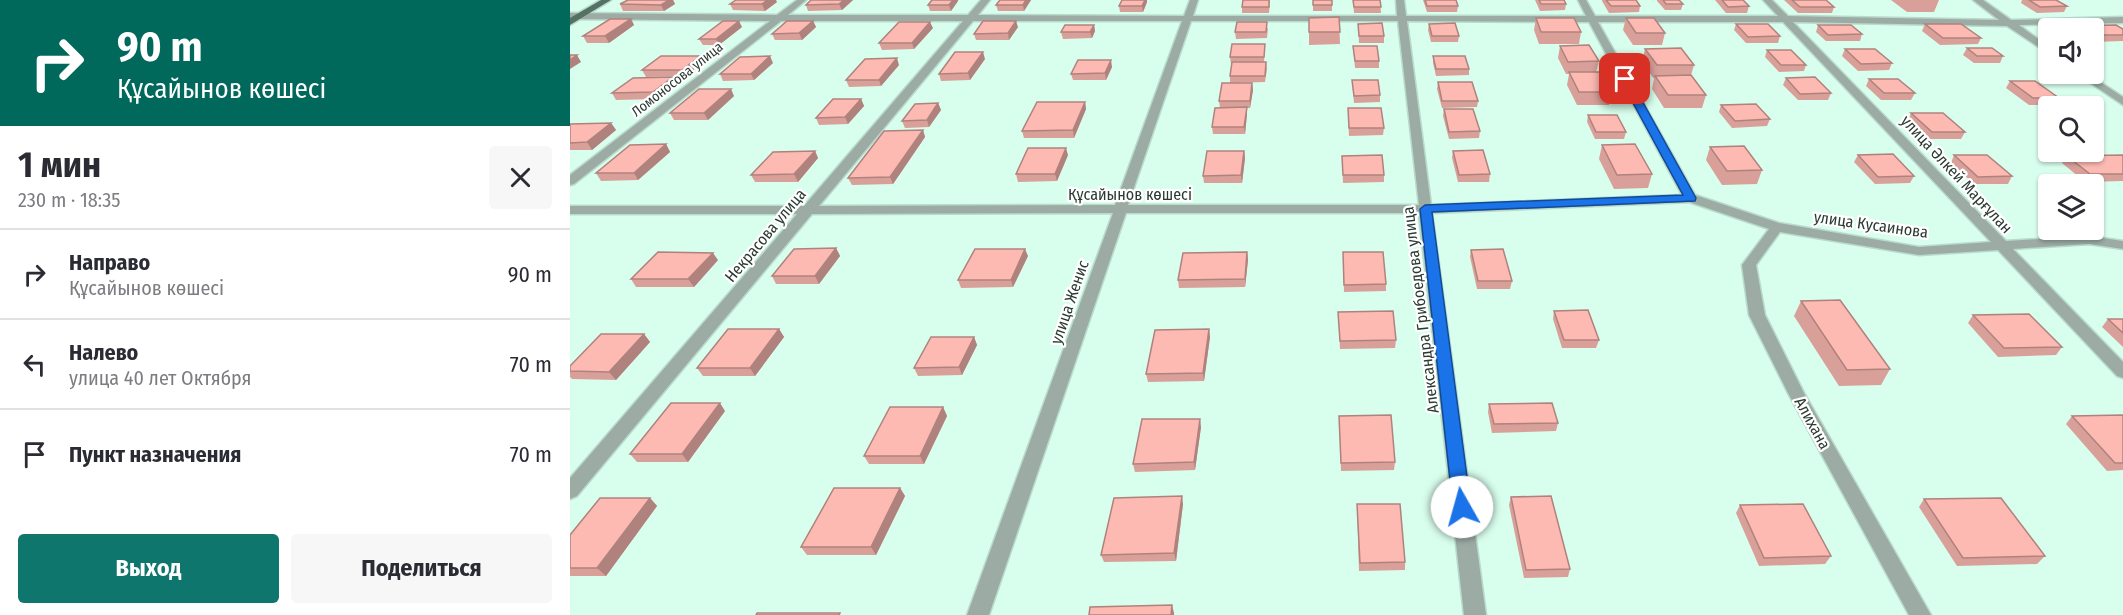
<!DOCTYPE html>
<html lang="ru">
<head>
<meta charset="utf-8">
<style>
  :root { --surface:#fff; --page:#f7f7f7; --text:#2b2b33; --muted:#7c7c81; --line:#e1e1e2; --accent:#0f766e }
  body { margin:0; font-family:"Fira Sans Condensed",sans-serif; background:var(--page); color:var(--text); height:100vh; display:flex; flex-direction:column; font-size:22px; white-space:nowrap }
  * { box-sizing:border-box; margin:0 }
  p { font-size:20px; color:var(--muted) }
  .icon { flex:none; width:33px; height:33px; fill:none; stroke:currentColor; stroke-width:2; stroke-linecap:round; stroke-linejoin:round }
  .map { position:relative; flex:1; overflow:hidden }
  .panel { display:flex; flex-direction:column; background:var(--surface); width:570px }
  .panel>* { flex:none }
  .banner { background:#00695c; color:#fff; overflow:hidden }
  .controls { position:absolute; left:1468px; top:18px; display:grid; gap:12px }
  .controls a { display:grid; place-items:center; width:66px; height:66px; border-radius:6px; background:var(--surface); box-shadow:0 2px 4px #0004; font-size:30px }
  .pin { position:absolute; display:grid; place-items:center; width:51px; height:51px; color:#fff; margin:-26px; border-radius:12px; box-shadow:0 3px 9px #0006 }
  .me { position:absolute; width:66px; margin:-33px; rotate:353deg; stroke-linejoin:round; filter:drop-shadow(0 0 4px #0008) }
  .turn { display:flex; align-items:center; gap:21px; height:126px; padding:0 18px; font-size:27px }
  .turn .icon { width:78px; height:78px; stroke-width:2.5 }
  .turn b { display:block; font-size:42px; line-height:51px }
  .round { display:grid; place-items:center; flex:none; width:63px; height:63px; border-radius:6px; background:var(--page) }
  .head { display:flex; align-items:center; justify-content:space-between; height:102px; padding:0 18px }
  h1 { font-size:36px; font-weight:700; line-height:45px }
  .cta { display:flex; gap:12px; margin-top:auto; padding:12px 18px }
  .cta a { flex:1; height:69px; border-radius:6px; background:var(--accent); color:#fff; font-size:24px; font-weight:700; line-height:69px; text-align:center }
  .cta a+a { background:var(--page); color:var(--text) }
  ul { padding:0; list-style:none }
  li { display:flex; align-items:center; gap:18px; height:90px; padding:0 18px; border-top:2px solid var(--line) }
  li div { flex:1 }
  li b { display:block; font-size:22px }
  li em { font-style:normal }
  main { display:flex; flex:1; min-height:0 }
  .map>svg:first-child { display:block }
</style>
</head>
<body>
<main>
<section class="panel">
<div class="banner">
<div class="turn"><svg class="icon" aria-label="right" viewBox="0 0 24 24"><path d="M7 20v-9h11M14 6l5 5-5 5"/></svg><div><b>90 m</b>Құсайынов көшесі</div></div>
</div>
<div class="head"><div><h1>1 мин</h1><p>230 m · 18:35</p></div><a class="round"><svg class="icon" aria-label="close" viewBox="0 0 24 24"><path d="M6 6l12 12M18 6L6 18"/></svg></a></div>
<ul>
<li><svg class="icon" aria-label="right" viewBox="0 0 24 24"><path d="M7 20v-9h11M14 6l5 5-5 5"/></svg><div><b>Направо</b><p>Құсайынов көшесі</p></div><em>90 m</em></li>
<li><svg class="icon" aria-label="left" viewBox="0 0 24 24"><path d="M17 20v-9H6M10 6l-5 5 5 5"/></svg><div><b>Налево</b><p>улица 40 лет Октября</p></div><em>70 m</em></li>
<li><svg class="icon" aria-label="arrive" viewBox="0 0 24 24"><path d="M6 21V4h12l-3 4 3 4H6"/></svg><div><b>Пункт назначения</b></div><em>70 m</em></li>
</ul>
<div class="cta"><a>Выход</a><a>Поделиться</a></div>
</section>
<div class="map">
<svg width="1553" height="615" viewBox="0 0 1553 615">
  <rect width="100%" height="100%" fill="#d8feed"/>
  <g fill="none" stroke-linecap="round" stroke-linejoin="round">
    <defs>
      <g id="minor">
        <path d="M227 0H236L218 15H398L411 0H420L408 15 614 16 620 0H628L623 16H827L826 0H834L836 16H1016L1008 0H1016L1025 16H1208L1193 0H1202L1218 16 1429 20 1403 0H1413L1441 20 1553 17V23L1449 25 1479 47V54L1437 26 1223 22 1436 241 1519 236 1553 241V249L1519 244 1443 249 1553 362V378L1547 376 1428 250 1349 255 1210 232 1186 265 1195 315 1234 393 1361 615H1339L1218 393 1179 315 1172 265 1199 229 1119 202 862 213 916 615H894L849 213H556L419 615H397L543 213 242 214 7 496 0 499V478L227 214H0V206H234L393 21H211L4 184 0 185V175L200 21 0 19V13L207 15ZM403 21H612L545 205 249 206ZM621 21H828L849 205H558ZM837 21 1019 22 1112 195 861 205ZM1028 22H1213L1421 242 1349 247 1209 223 1125 195Z"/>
        <polygon points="1507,74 1518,74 1553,97 1553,105"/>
      </g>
      <polygon id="major" points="31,0 41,0 0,25 0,18"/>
    </defs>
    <!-- minor casing -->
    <use href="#minor" stroke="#b9dbcc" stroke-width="3"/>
    <!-- major casing -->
    <use href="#major" stroke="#b9dbcc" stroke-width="3"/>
    <!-- minor -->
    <use href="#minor" fill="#9caca5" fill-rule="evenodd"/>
    <!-- major -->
    <use href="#major" fill="#547164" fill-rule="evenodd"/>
  </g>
  <!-- wall -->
  <g fill="#d9a09a">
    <polygon points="58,0 103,0 105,4 94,11 53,11 50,4"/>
    <polygon points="283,0 272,10 238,11 236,5"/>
    <polygon points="362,0 388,0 388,1 381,11 360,11 358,5"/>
    <polygon points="430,0 461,0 454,11 428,11 426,5"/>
    <polygon points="673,0 700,0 699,13 672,13 672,7"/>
    <rect x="743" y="0" width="19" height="11"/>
    <polygon points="783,0 810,0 811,13 784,13"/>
    <polygon points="853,0 886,0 888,6 887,12 857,12"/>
    <polygon points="965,0 994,0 996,4 995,10 970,11"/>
    <polygon points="1032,0 1066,0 1070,6 1069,12 1039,13 1032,1"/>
    <polygon points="1087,0 1109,0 1113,4 1111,10 1095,10 1087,1"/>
    <polygon points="1145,0 1173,0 1179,6 1177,13 1156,13"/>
    <polygon points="1214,0 1256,0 1264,7 1262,13 1228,13"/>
    <polygon points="1321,0 1369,0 1364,12 1337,12"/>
    <polygon points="1452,0 1486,0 1497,6 1494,12 1467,13 1451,3"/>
    <polygon points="207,2 195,11 163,10 160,4"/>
    <polygon points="577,2 573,12 550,12 549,6"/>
    <polygon points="769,17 770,44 739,45 739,18"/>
    <polygon points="966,18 1011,32 1009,44 969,44 964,30"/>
    <polygon points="1056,18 1095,33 1092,45 1063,45 1053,30"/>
    <polygon points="61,19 64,25 39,43 17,43 13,36"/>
    <polygon points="243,21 246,27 232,40 205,40 202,34"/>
    <polygon points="788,24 814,36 814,43 789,43"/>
    <polygon points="859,24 889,36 888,42 861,42 858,30"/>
    <polygon points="1166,24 1210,36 1208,43 1176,43 1164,30"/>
    <polygon points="1355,24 1411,38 1408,44 1370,45 1352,31"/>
    <polygon points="524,25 525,31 522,38 493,39 491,32"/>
    <polygon points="1248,25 1292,34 1290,41 1256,41 1246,32"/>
    <polygon points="1504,26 1553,29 1553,41 1524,42 1524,28 1503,28"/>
    <polygon points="172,27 149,45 133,45 129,39"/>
    <polygon points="448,27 439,40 406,40 404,34"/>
    <polygon points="363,28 344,49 312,50 309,43"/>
    <polygon points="698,28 697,38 666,39 665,32"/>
    <polygon points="695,44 694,62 696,62 697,69 695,82 660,83 660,76 662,64 661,64 660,57"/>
    <polygon points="783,46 809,61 809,68 785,68"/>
    <polygon points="990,46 1029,61 1026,72 1042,92 1039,105 1007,105 997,85 999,74 996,74 988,58"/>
    <polygon points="1397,48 1433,56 1430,63 1404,63 1393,55"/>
    <polygon points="1075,49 1124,65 1121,75 1136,95 1132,108 1094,108 1082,89 1084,78 1083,78 1072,61"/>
    <polygon points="1275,49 1322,63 1319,70 1288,71 1272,56"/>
    <polygon points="1197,50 1236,65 1234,71 1209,72 1195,57"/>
    <polygon points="130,56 133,62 116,76 76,77 72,70"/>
    <polygon points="863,56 899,69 899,75 866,76 863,63"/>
    <polygon points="415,59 400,80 371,81 369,74"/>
    <polygon points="203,63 184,80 153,81 150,74"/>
    <polygon points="329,65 311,86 279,87 276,80"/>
    <polygon points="542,67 536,80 503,80 501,74"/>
    <polygon points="1216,78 1261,93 1258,100 1228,100 1213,85"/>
    <polygon points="1299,79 1345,93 1341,100 1311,100 1296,86"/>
    <polygon points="782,80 810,95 810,102 784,103"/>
    <polygon points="1440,81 1489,98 1485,105 1459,105 1436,88"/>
    <polygon points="868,82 908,101 907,107 872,108 867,89"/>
    <polygon points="682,83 683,90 680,108 677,108 677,114 675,134 643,134 642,127 650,108 649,101"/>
    <polygon points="106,84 87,99 46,100 42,93"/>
    <polygon points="164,96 138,120 104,120 100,113"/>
    <polygon points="291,99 294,106 278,124 249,125 246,118"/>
    <polygon points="515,102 516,109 504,138 454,138 452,131"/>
    <polygon points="368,103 371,110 359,127 335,128 332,121"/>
    <polygon points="1151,105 1200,119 1197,126 1162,128 1149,112"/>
    <polygon points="874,109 910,131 909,138 879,139 873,116"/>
    <polygon points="1341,113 1395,132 1391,139 1358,139 1338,120"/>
    <polygon points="778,115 814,128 813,135 779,136"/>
    <polygon points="1018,115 1056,132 1054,139 1025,139 1017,122"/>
    <polygon points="41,123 46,130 22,150 0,150 0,124"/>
    <polygon points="1524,123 1531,128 1527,135 1524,135"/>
    <polygon points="353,130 355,137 323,184 282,185 278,178"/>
    <polygon points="96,144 100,152 68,180 31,181 26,173"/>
    <polygon points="1032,145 1082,174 1078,188 1044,189 1029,159"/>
    <polygon points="1140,147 1192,170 1187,184 1152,185 1136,160"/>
    <polygon points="245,151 248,158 228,182 185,182 181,175"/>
    <polygon points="674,151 675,158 672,183 634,183 633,176"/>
    <polygon points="883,151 920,174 919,182 888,182 882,158"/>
    <polygon points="498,155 487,181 448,182 446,174"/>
    <polygon points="1288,155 1344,176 1340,183 1305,184 1284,162"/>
    <polygon points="1384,155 1442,176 1438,184 1404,184 1381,163"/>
    <polygon points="1553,155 1553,181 1515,182 1492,163 1497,156"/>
    <polygon points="772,156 814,175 814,182 773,183"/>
    <polygon points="266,248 270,256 249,284 206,284 202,276"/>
    <polygon points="901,250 942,281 940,289 907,289 900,257"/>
    <polygon points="677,252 678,260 675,287 609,288 608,280"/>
    <polygon points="773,252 816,284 816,291 774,292"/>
    <polygon points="458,256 443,287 391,288 388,280"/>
    <polygon points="148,260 124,287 66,287 61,279"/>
    <polygon points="1231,301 1320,369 1311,385 1269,386 1224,316"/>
    <polygon points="984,311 1029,340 1026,348 992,348 983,319"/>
    <polygon points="768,312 826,340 825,348 770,349"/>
    <polygon points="1403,315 1492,347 1486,355 1428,357 1398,323"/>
    <polygon points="1538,319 1553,319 1553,347 1532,327"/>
    <polygon points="209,329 214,337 185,376 133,376 127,368"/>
    <polygon points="639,329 640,337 634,381 578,382 576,374"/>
    <polygon points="74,334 80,342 46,380 2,379 0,377 0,366"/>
    <polygon points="404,337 407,345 392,375 348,376 344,368"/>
    <polygon points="919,404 988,423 986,431 922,433 918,412"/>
    <polygon points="373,407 377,416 354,464 299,464 294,456"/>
    <polygon points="155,411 118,462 67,462 60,454"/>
    <polygon points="1553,415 1553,470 1537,471 1496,424 1502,416"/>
    <polygon points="769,416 825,462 824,470 771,471"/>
    <polygon points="631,427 625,470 565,472 563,464"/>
    <polygon points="330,488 335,496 306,555 237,555 231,547"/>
    <polygon points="941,497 1000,569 998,577 954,578 939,505"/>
    <polygon points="80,498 87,506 36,576 0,576 0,535"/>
    <polygon points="1354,499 1475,556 1467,564 1387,566 1349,507"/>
    <polygon points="613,504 606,561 534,562 531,555"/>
    <polygon points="787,504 835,562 835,570 789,571"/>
    <polygon points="1170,505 1261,556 1255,564 1189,566 1166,513"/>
  </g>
  <!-- shaded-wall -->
  <g fill="#b0827d">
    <polygon points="99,0 103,0 105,4 94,11 91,5"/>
    <polygon points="198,0 206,0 207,2 195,11 192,4"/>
    <polygon points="274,0 283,0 272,10 269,4"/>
    <polygon points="383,0 388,0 388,1 381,11 379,5"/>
    <polygon points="456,0 461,0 454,11 453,5"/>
    <polygon points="575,0 577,0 577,2 573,12 572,6"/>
    <polygon points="61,19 64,25 39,43 35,36"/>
    <polygon points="169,21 172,27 149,45 146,39"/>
    <polygon points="243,21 246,27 232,40 229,33"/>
    <polygon points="446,21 448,27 439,40 438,33"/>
    <polygon points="360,22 363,28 344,49 342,43"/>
    <polygon points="524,25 525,31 522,38 520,32"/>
    <polygon points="413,52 415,59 400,80 398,73"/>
    <polygon points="7,55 11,62 0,69 0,60"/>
    <polygon points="130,56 133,62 116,76 112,70"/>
    <polygon points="200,56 203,63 184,80 181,74"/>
    <polygon points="327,58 329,65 311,86 309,80"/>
    <polygon points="541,60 542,67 536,80 535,73"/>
    <polygon points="103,77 106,84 87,99 83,92"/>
    <polygon points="682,83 683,90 680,108 680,101"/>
    <polygon points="161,89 164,96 138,120 134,113"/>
    <polygon points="291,99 294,106 278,124 275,117"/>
    <polygon points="515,102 516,109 504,138 503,130"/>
    <polygon points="368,103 371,110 359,127 357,120"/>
    <polygon points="677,107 677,114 675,134 674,127"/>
    <polygon points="41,123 46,130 22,150 17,142"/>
    <polygon points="353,130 355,137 323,184 320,177"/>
    <polygon points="96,144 100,152 68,180 64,173"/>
    <polygon points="496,148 498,155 487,181 485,174"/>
    <polygon points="245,151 248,158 228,182 224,174"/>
    <polygon points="674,151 675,158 672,183 671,175"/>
    <polygon points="266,248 270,256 249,284 245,276"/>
    <polygon points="455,249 458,256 443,287 441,280"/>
    <polygon points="677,252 678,260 675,287 675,279"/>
    <polygon points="143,253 148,260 124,287 118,279"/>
    <polygon points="209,329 214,337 185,376 180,368"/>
    <polygon points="639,329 640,337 634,381 633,373"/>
    <polygon points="74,334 80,342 46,380 39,372"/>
    <polygon points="404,337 407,345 392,375 389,367"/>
    <polygon points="150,403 155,411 118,462 112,454"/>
    <polygon points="373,407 377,416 354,464 350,456"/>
    <polygon points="630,419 631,427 625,470 624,462"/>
    <polygon points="330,488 335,496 306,555 301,547"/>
    <polygon points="612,496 613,504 606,561 604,553"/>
    <polygon points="80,498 87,506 36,576 27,568"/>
    <polygon points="602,605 604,613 604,615 601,615"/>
  </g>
  <!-- building -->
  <g fill="#fcbab3" stroke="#b0827d" stroke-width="1.5">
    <polygon points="58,0 99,0 91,5 50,4"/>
    <polygon points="166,0 198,0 192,4 160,4"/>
    <polygon points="241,0 274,0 269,4 236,5"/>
    <polygon points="362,0 383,0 379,5 358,5"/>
    <polygon points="430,0 456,0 453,5 426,5"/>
    <polygon points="552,0 575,0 572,6 549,6"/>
    <polygon points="673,0 699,0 699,7 672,7"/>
    <rect x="743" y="0" width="19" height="5"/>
    <polygon points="783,0 810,0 811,7 784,7"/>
    <polygon points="855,0 886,0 888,6 857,6"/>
    <polygon points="969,0 994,0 996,4 971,4"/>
    <polygon points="1036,0 1066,0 1070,6 1041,6"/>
    <polygon points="1093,0 1109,0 1113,4 1096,4"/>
    <polygon points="1152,0 1173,0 1179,6 1158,7"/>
    <polygon points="1222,0 1256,0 1264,7 1230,7"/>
    <polygon points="1459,0 1486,0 1497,6 1470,7"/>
    <polygon points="769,17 770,32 739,32 739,18"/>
    <polygon points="966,18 1004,18 1011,32 971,32"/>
    <polygon points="1056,18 1084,18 1095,33 1066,33"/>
    <polygon points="40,19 61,19 35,36 13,36"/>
    <polygon points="153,21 169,21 146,39 129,39"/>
    <polygon points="217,21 243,21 229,33 202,34"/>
    <polygon points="413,21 446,21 438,33 404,34"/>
    <polygon points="329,22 360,22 342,43 309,43"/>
    <polygon points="667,22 697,22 696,32 665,32"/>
    <polygon points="812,23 814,36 789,36 788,24"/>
    <polygon points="885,23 889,36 862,36 859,24"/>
    <polygon points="1166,24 1198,24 1210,36 1178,37"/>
    <polygon points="1355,24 1391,24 1411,38 1373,38"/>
    <polygon points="495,25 524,25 520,32 491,32"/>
    <polygon points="1248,25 1281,25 1292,34 1258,35"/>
    <polygon points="1546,25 1553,29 1553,35 1524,35 1524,28 1509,28 1504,26"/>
    <polygon points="662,44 695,44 694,57 660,57"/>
    <polygon points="1019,45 1029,61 998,62 990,46"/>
    <polygon points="783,46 807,46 809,61 785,61"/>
    <polygon points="1111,48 1124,65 1087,65 1075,49"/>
    <polygon points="1397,48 1422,48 1433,56 1407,56"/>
    <polygon points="1275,49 1305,49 1322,63 1291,64"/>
    <polygon points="1197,50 1221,50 1236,65 1211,65"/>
    <polygon points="385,52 413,52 398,73 369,74"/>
    <polygon points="0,55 7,55 0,60"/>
    <polygon points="91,56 130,56 112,70 72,70"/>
    <polygon points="200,56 181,74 150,74 170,57"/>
    <polygon points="863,56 895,56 899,69 866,69"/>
    <polygon points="327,58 309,80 276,80 295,59"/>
    <polygon points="508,60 541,60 535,73 501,74"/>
    <polygon points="662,62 696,62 695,76 660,76"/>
    <polygon points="999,72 1030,72 1042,92 1009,92"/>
    <polygon points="1121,75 1136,95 1098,95 1085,76"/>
    <polygon points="103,77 83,92 42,93 63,78"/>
    <polygon points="1245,77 1261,93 1230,94 1216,78"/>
    <polygon points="1299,79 1328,79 1345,93 1314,93"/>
    <polygon points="782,80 808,80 810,95 784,96"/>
    <polygon points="1440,81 1465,81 1489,98 1463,98"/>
    <polygon points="868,82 902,82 908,101 872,101"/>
    <polygon points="652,83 682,83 680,101 649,101"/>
    <polygon points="129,89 161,89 134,113 100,113"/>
    <polygon points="263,99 291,99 275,117 246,118"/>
    <polygon points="467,102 515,102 503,130 452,131"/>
    <polygon points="368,103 357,120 332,121 345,104"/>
    <polygon points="1186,104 1200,119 1165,121 1151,105"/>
    <polygon points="677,107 674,127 642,127 645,108"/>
    <polygon points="778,108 811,108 814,128 779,128"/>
    <polygon points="874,109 903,109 910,131 879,132"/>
    <polygon points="1341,113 1373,113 1395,132 1362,132"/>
    <polygon points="1018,115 1047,115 1056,132 1026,132"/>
    <polygon points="41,123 17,142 0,143 0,124"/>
    <polygon points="1524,123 1531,128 1524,128"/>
    <polygon points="353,130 320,177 278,178 314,131"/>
    <polygon points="96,144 64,173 26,173 60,145"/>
    <polygon points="1065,144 1082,174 1047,175 1032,145"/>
    <polygon points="1174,146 1192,170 1157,171 1140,147"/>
    <polygon points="458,148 496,148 485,174 446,174"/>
    <polygon points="913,150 920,174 889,175 883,151"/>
    <polygon points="245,151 224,174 181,175 203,152"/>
    <polygon points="637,151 674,151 671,175 633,176"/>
    <polygon points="1323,154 1344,176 1308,177 1288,155"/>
    <polygon points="812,155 814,175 773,175 772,156"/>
    <polygon points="1384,155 1417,155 1442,176 1408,177"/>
    <polygon points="1553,155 1553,174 1520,174 1497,156"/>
    <polygon points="266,248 245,276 202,276 224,249"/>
    <polygon points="405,249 455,249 441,280 388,280"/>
    <polygon points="933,249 942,281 908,281 901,250"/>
    <polygon points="88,252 143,253 118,279 61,279"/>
    <polygon points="677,252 675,279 608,280 613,253"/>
    <polygon points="773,252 813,252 816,284 774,285"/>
    <polygon points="1270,300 1320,369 1277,370 1231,301"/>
    <polygon points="1018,310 1029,340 994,340 984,311"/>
    <polygon points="823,311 826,340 770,341 768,312"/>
    <polygon points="1459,314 1492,347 1434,348 1403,315"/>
    <polygon points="1538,319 1553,319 1553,333"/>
    <polygon points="158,329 209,329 180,368 127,368"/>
    <polygon points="639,329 633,373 576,374 585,330"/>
    <polygon points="31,334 74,334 39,372 0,371 0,366"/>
    <polygon points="361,337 404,337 389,367 344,368"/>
    <polygon points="101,403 150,403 112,454 60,454"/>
    <polygon points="982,403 988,423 924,424 919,404"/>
    <polygon points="320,407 373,407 350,456 294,456"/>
    <polygon points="821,415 825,462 771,463 769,416"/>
    <polygon points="1553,415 1553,463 1545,463 1502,416"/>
    <polygon points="572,419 630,419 624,462 563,464"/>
    <polygon points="264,488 330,488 301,547 231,547"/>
    <polygon points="612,496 604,553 531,555 544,498"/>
    <polygon points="981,496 1000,569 956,570 941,497"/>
    <polygon points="30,498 80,498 27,568 0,568 0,535"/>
    <polygon points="1431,498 1475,556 1393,558 1354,499"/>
    <polygon points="787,504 830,504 835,562 790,563"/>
    <polygon points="1233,504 1261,556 1194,558 1170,505"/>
    <polygon points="602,605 601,615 519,615 520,607"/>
    <polygon points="187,613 270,613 269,615 186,615"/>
  </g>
  <!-- route -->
  <polygon fill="#1a73e8" stroke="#114b97" stroke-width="1.5" points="1055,76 1060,79 1126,198 1125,201 862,212 901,507 898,513 892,515 886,513 883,507 850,209 855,205 1113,195 1050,79"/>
  <g text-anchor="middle" stroke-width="4.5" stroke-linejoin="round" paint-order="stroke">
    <!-- far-street labels -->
    <g font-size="14" fill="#2b3a33" stroke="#fff">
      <text transform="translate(107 79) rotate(-38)" y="5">Ломоносова улица</text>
    </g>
    <!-- street labels -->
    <g font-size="16" fill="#2b3a33" stroke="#fff">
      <text transform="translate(1387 174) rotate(47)" y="6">улица Әлкей Марғұлан</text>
      <text x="560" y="200">Құсайынов көшесі</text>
      <text transform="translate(1301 224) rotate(8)" y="6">улица Кусаинова</text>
      <text transform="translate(195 235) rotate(-50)" y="6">Некрасова улица</text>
      <text transform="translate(499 302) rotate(-71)" y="6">улица Женис</text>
      <text transform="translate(850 310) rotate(-97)" y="6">Александра Грибоедова улица</text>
      <text transform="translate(1243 423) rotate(61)" y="6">Алихана</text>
    </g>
  </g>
</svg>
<div class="controls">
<a><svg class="icon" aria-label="sound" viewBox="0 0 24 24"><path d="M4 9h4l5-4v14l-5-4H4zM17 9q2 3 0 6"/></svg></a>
<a><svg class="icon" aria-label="search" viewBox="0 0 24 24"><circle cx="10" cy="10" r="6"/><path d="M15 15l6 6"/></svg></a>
<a><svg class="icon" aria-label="layers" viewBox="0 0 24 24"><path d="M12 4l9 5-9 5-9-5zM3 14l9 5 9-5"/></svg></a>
</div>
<div class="pin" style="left:1055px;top:79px;background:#d93025"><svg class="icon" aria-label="arrive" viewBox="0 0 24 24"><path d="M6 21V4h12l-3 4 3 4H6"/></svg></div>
<svg class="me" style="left:892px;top:507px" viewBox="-20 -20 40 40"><circle r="19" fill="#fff"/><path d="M0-13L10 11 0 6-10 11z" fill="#1a73e8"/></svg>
</div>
</main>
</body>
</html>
